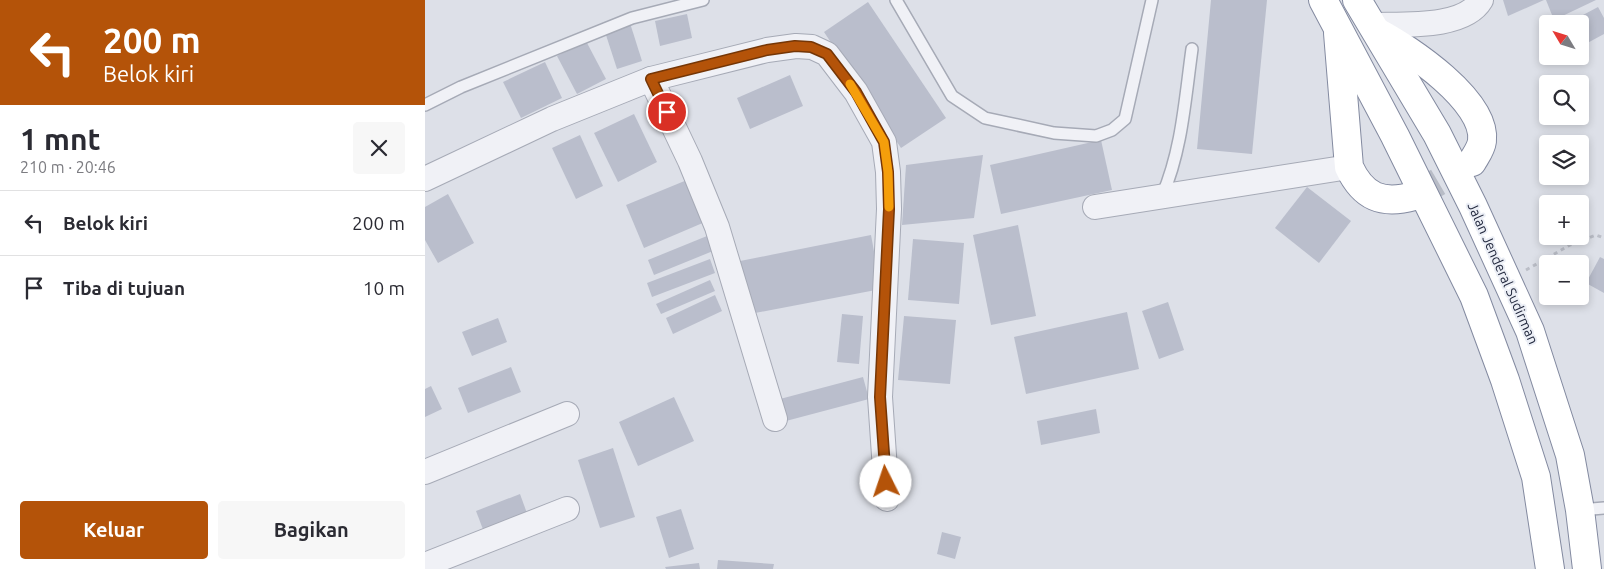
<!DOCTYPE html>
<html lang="id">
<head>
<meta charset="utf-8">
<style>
  :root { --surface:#fff; --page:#f7f7f7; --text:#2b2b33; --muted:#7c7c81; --line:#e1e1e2; --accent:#b45309 }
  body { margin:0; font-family:Ubuntu,sans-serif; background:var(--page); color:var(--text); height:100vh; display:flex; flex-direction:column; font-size:19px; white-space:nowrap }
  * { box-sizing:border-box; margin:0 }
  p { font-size:16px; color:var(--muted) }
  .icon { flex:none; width:28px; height:28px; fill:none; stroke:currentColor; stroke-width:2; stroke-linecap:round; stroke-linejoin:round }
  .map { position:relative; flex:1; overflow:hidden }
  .drawer { display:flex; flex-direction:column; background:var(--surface); width:425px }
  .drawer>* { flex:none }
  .guide { background:#b45309; color:#fff; overflow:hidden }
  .needle { width:32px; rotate:308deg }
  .tools { position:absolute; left:1114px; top:15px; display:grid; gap:10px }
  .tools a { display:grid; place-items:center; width:50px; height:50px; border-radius:5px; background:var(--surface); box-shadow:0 2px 8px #0003; font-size:25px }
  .pin { position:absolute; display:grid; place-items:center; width:42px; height:42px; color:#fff; margin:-21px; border:2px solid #fff; border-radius:50%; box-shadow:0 1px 5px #0007 }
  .me { position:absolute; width:55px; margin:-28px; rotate:356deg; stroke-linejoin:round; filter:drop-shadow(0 0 4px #0008) }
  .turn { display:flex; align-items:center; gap:18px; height:105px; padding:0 20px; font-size:22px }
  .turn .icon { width:65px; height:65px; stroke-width:2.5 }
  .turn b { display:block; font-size:35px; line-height:42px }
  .round { display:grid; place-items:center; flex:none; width:52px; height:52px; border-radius:5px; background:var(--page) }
  .summary { display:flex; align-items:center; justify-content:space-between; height:85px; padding:0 20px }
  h1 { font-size:30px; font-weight:700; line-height:38px }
  .button { display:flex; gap:10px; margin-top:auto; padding:10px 20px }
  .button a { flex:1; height:58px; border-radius:5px; background:var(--accent); color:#fff; font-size:20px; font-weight:700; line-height:58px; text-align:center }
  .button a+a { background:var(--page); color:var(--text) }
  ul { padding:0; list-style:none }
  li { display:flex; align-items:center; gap:15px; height:65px; padding:0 20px; border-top:1px solid var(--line) }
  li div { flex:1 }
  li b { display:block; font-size:19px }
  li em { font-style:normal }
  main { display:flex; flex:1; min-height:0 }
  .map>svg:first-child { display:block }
</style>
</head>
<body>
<main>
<section class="drawer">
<div class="guide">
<div class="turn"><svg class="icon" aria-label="left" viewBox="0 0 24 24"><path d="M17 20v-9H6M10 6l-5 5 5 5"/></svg><div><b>200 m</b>Belok kiri</div></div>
</div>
<div class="summary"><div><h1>1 mnt</h1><p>210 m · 20:46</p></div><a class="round"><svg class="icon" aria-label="close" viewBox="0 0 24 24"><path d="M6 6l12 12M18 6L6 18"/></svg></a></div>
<ul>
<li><svg class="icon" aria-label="left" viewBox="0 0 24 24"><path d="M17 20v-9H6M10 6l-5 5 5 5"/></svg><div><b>Belok kiri</b></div><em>200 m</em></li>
<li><svg class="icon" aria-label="arrive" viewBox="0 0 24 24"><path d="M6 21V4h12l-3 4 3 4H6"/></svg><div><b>Tiba di tujuan</b></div><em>10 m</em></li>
</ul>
<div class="button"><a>Keluar</a><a>Bagikan</a></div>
</section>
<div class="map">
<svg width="1179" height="569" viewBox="0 0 1179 569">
  <rect width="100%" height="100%" fill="#dde0e8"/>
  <!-- building -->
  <g fill="#babecc">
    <polygon points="786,0 842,0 827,154 772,149"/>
    <polygon points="1078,0 1119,0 1083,16"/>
    <polygon points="1121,0 1171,0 1129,20"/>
    <polygon points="443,2 521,118 476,148 399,32"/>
    <polygon points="1173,7 1179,18 1179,34 1155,47 1155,24 1141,24"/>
    <polygon points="262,14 267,38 235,46 230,21"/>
    <polygon points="205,23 217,61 192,69 180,32"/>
    <polygon points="161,41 181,79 152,94 132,56"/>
    <polygon points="120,62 137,98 96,118 78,82"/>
    <polygon points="365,75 378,106 325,129 312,98"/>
    <polygon points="209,114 232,162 193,182 169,133"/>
    <polygon points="155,135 178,186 151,199 127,148"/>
    <polygon points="676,140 687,190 576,214 565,165"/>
    <polygon points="558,155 549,218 477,225 481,165"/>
    <polygon points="262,180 280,222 219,248 201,205"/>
    <polygon points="882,187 926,221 894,263 850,228"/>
    <polygon points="23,194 49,243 13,263 0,240 0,207"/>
    <polygon points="593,225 611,316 566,325 548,235"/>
    <polygon points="446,235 456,289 325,314 315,261"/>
    <polygon points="282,236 288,251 229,275 223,260"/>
    <polygon points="488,239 539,243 534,304 483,300"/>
    <polygon points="1175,257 1179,259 1179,293 1161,283"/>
    <polygon points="285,259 290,273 227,297 222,283"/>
    <polygon points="285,280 290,291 236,314 231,304"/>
    <polygon points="290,295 297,311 248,334 241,318"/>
    <polygon points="743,302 759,350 734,359 717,311"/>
    <polygon points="702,312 714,369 601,394 589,337"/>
    <polygon points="417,314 438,316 434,364 412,362"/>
    <polygon points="479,316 531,320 525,384 473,380"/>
    <polygon points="73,318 82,342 47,356 37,332"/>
    <polygon points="86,367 96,392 43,413 33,388"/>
    <polygon points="438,377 444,399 361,421 355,399"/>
    <polygon points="6,386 17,409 0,417 0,389"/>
    <polygon points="249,397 269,441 213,466 194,422"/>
    <polygon points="671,409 675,433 616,445 612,421"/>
    <polygon points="188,448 210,517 175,528 153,460"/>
    <polygon points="95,494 103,516 59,532 51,511"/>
    <polygon points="256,509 269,549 244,558 231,517"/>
    <polygon points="517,532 536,537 530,559 512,554"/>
    <polygon points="293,560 349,564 348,569 292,569"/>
    <polygon points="274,563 275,569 241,569 240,567"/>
  </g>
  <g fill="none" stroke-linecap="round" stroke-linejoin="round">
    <!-- trunk-tunnel -->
    <polyline stroke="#b8bcc6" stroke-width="28" stroke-dasharray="28 14" stroke-linecap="butt" points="989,196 1047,162"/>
    <defs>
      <g id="service">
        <polyline points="471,0 527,96 560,118 629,133 671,136 687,130 700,119 727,0"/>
        <polyline points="0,105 36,87 207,18 278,0"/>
        <path d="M737 196C757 150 760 99 767 49"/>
        <polyline points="1155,510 1179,508"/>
      </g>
      <g id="minor">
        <path d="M948 25C978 24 1039 29 1056 0"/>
        <polyline points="226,79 265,161 292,227 350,419"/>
        <polyline points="0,179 127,119 226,79 342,50 371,46 387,47 402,54 431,92 459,142 463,172 464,209 455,397 462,499"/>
        <polyline points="670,207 924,167"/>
        <polyline points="0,472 142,414"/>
        <polyline points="0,565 142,509"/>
      </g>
      <g id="trunk">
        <polyline points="898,0 970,136 1049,296 1080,380 1111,477 1125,569"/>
        <polyline points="932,0 1012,134 1048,206 1105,331 1145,455 1155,510 1162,569"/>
        <path d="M913 33 924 167C938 197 957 205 989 196"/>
        <path d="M954 33C984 49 1062 101 1057 141 1056 149 1051 155 1047 162"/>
      </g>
    </defs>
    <!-- service casing -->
    <use href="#service" stroke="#a6aab6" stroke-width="14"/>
    <!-- minor casing -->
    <use href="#minor" stroke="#a6aab6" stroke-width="26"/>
    <!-- trunk casing -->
    <use href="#trunk" stroke="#838aa0" stroke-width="30"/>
    <!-- path -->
    <polyline stroke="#bbbec7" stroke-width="3" stroke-dasharray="4 4" stroke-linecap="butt" points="1101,270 1145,245 1171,235 1179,238"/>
    <!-- service -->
    <use href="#service" stroke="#f0f1f6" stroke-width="11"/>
    <!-- minor -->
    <use href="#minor" stroke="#f0f1f6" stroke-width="24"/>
    <!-- trunk -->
    <use href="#trunk" stroke="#fff" stroke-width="28"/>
  </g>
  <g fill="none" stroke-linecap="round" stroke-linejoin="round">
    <defs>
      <polyline id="route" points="242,112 226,79 342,50 370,46 386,47 402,54 431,92 459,142 463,172 464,209 455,397 461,482"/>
    </defs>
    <!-- route casing -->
    <use href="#route" stroke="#753606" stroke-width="12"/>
    <!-- route -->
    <use href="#route" stroke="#b45309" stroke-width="9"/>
    <!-- slow -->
    <polyline stroke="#f59e0b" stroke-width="9" points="425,84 459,142 463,172 464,207"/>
  </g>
  <g text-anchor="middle" stroke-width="4" stroke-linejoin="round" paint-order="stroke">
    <!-- street labels -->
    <g font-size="14" fill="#252b40" stroke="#eceff6">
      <text transform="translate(1078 273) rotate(66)" y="5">Jalan Jenderal Sudirman</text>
    </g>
  </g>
</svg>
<div class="tools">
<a><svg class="needle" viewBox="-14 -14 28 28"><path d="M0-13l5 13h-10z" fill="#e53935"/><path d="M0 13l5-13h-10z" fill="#7c7c81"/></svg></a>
<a><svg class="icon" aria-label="search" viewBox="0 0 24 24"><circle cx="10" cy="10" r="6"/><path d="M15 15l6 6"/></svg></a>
<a><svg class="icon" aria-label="layers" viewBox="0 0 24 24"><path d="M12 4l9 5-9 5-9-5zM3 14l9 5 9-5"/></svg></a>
<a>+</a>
<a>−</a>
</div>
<div class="pin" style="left:242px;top:112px;background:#d93025"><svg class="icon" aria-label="arrive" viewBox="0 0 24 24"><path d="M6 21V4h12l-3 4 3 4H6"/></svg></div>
<svg class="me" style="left:461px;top:482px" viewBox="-20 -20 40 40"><circle r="19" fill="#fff"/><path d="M0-13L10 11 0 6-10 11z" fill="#b45309"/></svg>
</div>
</main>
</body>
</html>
